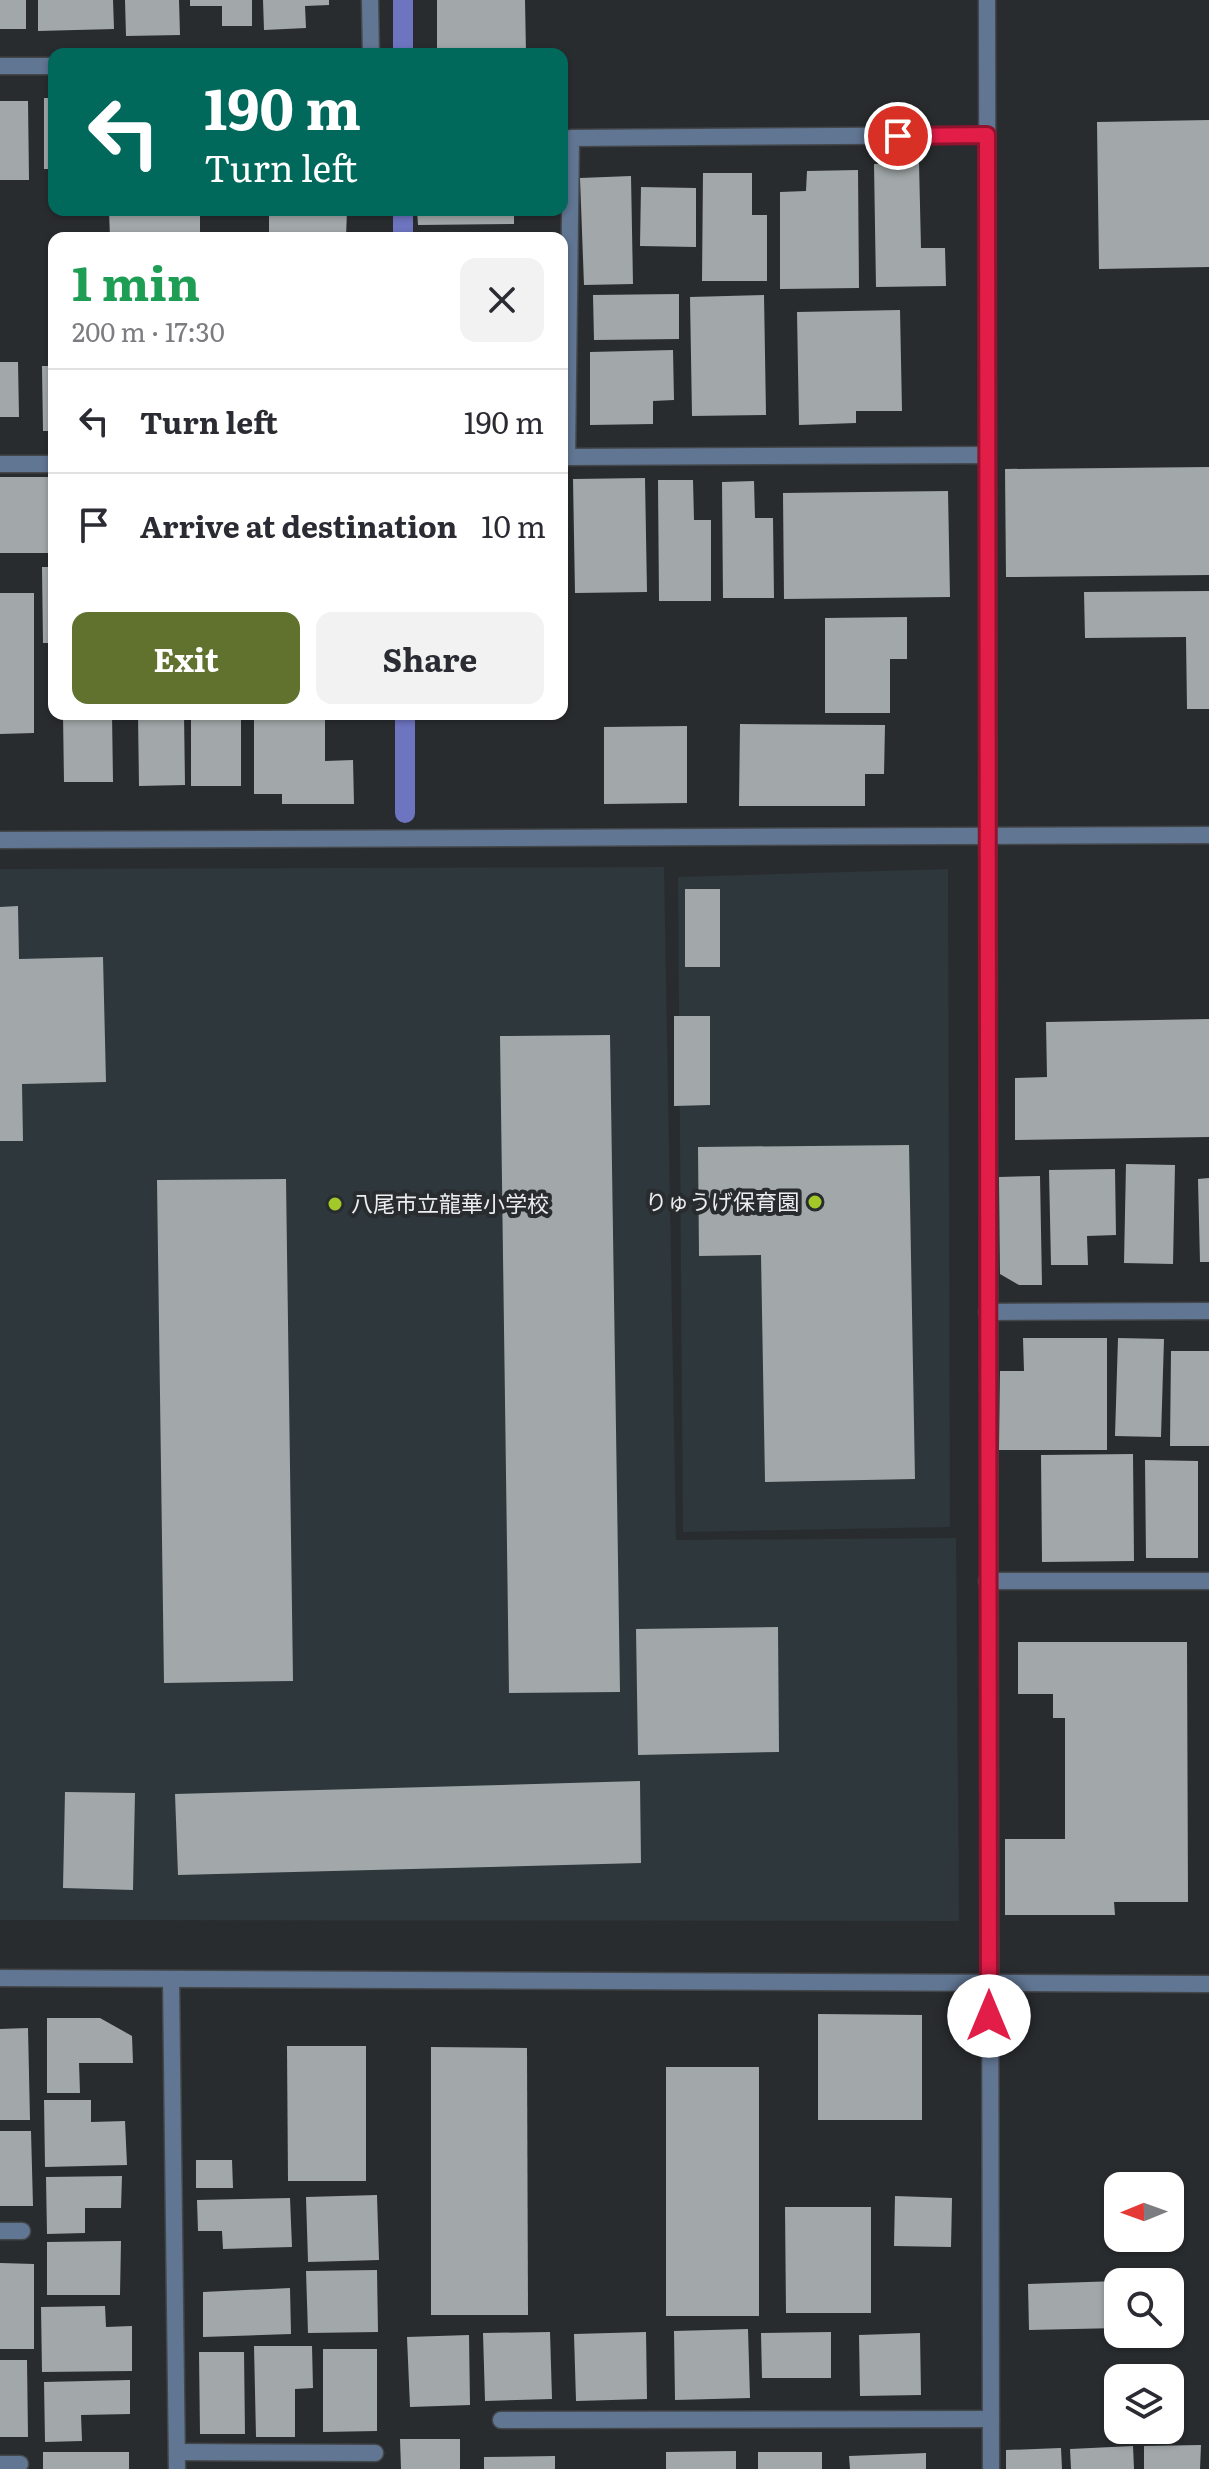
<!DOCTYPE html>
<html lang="en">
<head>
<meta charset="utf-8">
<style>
  :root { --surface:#fff; --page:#f2f2f3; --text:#2b2b33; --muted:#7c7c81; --line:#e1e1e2; --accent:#61722e }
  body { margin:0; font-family:Literata,"Noto Sans JP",serif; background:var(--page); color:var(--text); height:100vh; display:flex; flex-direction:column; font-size:30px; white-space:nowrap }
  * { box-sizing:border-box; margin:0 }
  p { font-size:26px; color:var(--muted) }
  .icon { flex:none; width:44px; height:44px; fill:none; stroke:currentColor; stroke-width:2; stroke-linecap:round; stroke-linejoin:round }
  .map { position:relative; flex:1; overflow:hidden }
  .details { position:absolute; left:48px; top:232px; width:520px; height:488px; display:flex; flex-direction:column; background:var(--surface); border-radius:16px; box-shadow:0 2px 6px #0004 }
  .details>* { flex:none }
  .banner { position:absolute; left:48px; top:48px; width:520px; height:168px; border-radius:16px; box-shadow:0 2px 6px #0004; background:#00695c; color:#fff; overflow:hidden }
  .needle { width:52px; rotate:269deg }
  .tools { position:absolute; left:1104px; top:2172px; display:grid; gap:16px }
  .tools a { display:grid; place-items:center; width:80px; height:80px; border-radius:16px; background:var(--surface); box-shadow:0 2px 6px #0004; font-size:40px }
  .pin { position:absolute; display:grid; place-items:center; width:68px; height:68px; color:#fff; margin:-34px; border:4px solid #fff; border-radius:50%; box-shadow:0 2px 8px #0007 }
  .me { position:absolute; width:88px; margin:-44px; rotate:0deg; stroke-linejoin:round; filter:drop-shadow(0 0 6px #0008) }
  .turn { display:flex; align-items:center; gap:28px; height:168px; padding:0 24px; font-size:36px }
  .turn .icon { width:104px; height:104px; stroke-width:2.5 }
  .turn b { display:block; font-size:56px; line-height:68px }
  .round { display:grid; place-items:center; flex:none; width:84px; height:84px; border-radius:16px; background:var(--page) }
  .headline { display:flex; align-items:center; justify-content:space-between; height:136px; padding:0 24px }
  h1 { font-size:48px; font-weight:700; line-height:60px; color:#1e9e55 }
  .cta { display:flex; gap:16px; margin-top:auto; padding:16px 24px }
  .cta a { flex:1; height:92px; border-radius:16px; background:var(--accent); color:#fff; font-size:32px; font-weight:700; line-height:92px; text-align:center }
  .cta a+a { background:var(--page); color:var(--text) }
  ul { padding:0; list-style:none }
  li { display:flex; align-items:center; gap:24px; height:104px; padding:0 24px; border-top:2px solid var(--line) }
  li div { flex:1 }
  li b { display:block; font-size:30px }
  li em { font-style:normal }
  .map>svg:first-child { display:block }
</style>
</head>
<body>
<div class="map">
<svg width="1209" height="2469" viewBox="0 0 1209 2469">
  <rect width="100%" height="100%" fill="#292c2f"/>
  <!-- built -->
  <g fill="#2d373c">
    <polygon points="664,867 676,1540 956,1538 959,1921 0,1920 0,869"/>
    <polygon points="948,869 950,1527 683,1532 678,877"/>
  </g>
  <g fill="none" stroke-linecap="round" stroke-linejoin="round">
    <!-- stream -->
    <g stroke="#6e75c0" stroke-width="20">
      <polyline points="403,0 403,54"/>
      <polyline points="403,210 403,238"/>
      <polyline points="405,714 405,813"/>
    </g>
  </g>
  <!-- building -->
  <g fill="#a2a8a9">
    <rect x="0" y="0" width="26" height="29"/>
    <polygon points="38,0 113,0 114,29 38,31"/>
    <polygon points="125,0 179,0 180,35 126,36"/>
    <polygon points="190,0 252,0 252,26 222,26 222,6 190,6"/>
    <polygon points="263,0 329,0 329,5 305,6 306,28 264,30"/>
    <polygon points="437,0 525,0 526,54 437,54"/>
    <rect x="44" y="98" width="10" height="71"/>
    <polygon points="0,101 28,101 29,180 0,180"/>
    <polygon points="1209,120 1209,267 1099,269 1097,122"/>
    <polygon points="919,163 921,248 945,248 946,286 876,287 874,164"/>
    <polygon points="858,170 859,288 780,289 780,192 806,191 807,171"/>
    <polygon points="703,173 752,173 752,215 767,215 767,281 702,281"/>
    <polygon points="631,176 633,284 584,285 580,178"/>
    <polygon points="641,187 696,188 696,247 640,246"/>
    <polygon points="109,210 200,210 200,238 110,238"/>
    <polygon points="269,210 347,210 346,238 269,238"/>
    <polygon points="417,210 514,210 514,224 418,225"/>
    <rect x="429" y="232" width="87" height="6"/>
    <polygon points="679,294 679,339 594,340 593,295"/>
    <polygon points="764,295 766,415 692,416 690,297"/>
    <polygon points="900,310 902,411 856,411 856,423 799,425 797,312"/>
    <polygon points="673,350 674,400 653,401 653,424 590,425 590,352"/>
    <polygon points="0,362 18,362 19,417 0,417"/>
    <polygon points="42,366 54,366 54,431 43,431"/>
    <polygon points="1209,467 1209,575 1006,577 1005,469"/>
    <rect x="0" y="477" width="53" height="76"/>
    <polygon points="645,478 647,592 575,593 573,479"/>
    <polygon points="658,480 693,480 694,520 711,520 711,601 659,601"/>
    <polygon points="754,481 755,518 773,518 774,598 723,598 722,482"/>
    <polygon points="948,491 950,597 784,599 783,493"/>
    <polygon points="42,567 54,567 54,643 43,643"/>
    <polygon points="1209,591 1209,709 1187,709 1186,637 1085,638 1084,592"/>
    <polygon points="0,593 34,593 34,733 0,734"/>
    <polygon points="907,617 907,659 890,659 890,713 825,713 825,618"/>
    <polygon points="63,714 112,714 113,782 64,782"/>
    <polygon points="138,714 184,714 185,785 139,786"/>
    <rect x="191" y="714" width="50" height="72"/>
    <polygon points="254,714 325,714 325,761 353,760 354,804 282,804 282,794 254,794"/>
    <polygon points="740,724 885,725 884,774 865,774 865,806 739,806"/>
    <polygon points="687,726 687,803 604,804 604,727"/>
    <rect x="685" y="889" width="35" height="78"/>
    <polygon points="18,906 19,959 103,957 106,1082 22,1084 23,1141 0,1141 0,907"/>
    <polygon points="674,1016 710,1016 710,1105 674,1106"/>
    <polygon points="1209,1019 1209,1137 1015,1140 1015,1078 1047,1077 1046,1022"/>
    <polygon points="610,1035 620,1692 509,1693 500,1036"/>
    <polygon points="909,1145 915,1479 765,1482 761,1255 699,1256 698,1147"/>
    <polygon points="1126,1164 1175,1165 1173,1264 1124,1263"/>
    <polygon points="1115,1169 1116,1235 1087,1236 1088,1265 1051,1265 1049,1170"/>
    <polygon points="1040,1176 1042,1285 1019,1285 1000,1274 999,1177"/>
    <polygon points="1209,1178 1209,1262 1200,1262 1198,1179"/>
    <polygon points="286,1179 293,1681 164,1683 157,1180"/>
    <polygon points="1023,1338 1107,1338 1107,1450 999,1450 1000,1371 1024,1371"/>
    <polygon points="1118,1338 1164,1339 1161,1437 1115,1436"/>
    <polygon points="1171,1351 1209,1351 1209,1446 1170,1446"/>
    <polygon points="1133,1454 1134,1561 1042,1562 1041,1455"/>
    <polygon points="1145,1460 1198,1461 1198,1558 1146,1558"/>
    <polygon points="778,1627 779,1752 638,1755 636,1629"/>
    <polygon points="1018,1642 1187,1642 1188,1902 1114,1902 1115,1915 1005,1915 1005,1839 1065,1839 1065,1718 1053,1718 1053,1694 1018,1694"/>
    <polygon points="640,1781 641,1863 178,1875 175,1794"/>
    <polygon points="65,1792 135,1793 133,1890 63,1888"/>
    <polygon points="818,2014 922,2015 922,2120 818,2120"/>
    <polygon points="47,2018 100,2018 132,2036 133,2063 79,2063 80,2093 47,2093"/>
    <polygon points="28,2028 30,2120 0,2120 0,2029"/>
    <polygon points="287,2046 366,2046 366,2181 288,2181"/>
    <polygon points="431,2047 527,2048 528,2315 431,2315"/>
    <rect x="666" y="2067" width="93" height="249"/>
    <polygon points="44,2100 91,2100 91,2122 125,2121 127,2165 45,2167"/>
    <polygon points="0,2131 31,2131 33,2206 0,2206"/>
    <polygon points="196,2160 232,2160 233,2188 196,2188"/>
    <polygon points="122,2176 121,2208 85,2208 85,2233 47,2234 46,2177"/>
    <polygon points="377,2195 379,2260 308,2262 306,2197"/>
    <polygon points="895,2196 952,2198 951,2247 894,2246"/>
    <polygon points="290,2198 292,2247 223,2249 222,2231 198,2231 197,2200"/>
    <polygon points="785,2207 871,2207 871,2313 786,2313"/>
    <polygon points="121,2241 120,2295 47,2295 47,2242"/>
    <polygon points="0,2263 34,2264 34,2349 0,2349"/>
    <polygon points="377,2270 378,2332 308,2333 306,2271"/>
    <polygon points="1118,2281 1118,2328 1029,2330 1028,2284"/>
    <polygon points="290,2288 291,2334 203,2337 203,2292"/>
    <polygon points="105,2306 106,2327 132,2326 132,2371 42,2372 41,2307"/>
    <polygon points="748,2329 750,2398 675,2400 674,2331"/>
    <polygon points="550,2332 552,2399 485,2401 483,2333"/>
    <polygon points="646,2332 647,2399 576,2401 574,2334"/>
    <polygon points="831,2332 831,2378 762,2378 761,2333"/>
    <polygon points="920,2333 921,2395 860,2396 859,2335"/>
    <polygon points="469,2335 470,2405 410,2407 407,2337"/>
    <polygon points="254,2346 312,2346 313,2388 295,2389 295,2437 256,2437"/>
    <polygon points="323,2349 377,2349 377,2431 323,2432"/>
    <polygon points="199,2352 244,2352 245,2434 200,2434"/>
    <polygon points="0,2360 27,2360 28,2437 0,2437"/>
    <polygon points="130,2380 130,2414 81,2415 82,2441 45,2442 44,2382"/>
    <polygon points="400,2439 460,2439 460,2469 401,2469"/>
    <polygon points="1201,2445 1200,2469 1144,2469 1144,2446"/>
    <polygon points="1133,2446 1134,2469 1071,2469 1070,2449"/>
    <polygon points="1061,2448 1062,2469 1006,2469 1006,2450"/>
    <polygon points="736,2451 736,2469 666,2469 666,2452"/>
    <rect x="43" y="2452" width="86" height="17"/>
    <rect x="758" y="2452" width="64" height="17"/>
    <polygon points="926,2453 926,2469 850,2469 849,2456"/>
    <polygon points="555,2456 555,2469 484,2469 484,2457"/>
  </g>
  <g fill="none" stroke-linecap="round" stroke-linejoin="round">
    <defs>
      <g id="service">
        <polyline points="987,1312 1209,1311"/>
        <polyline points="987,1581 1209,1581"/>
        <polyline points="0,2231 22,2231"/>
        <polyline points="177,2452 375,2453"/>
        <polyline points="0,2464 20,2464"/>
      </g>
      <g id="minor">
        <polyline points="370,0 371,54"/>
        <polyline points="987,0 991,2469"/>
        <polyline points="0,66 54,66"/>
        <polyline points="986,455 567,457 571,138 987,135"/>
        <polyline points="0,464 54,464"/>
        <polyline points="0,840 1209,835"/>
        <polyline points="0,1978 1209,1984"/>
        <polyline points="171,1979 177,2469"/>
        <polyline points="501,2420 991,2419"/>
      </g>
    </defs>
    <!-- service casing -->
    <use href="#service" stroke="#44474a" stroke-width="19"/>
    <!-- minor casing -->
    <use href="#minor" stroke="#44474a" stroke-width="19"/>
    <!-- service -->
    <use href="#service" stroke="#617693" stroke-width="16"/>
    <!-- minor -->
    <use href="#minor" stroke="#617693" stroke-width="16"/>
  </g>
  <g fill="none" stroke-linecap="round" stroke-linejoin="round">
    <defs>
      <polyline id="route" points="898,136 987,135 989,2016"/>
    </defs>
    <!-- route casing -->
    <use href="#route" stroke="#92132f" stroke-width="20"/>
    <!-- route -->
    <use href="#route" stroke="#e11d48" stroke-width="14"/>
  </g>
  <!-- markers -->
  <g fill="#a2c928" stroke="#292c2f" stroke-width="3">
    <circle cx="815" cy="1202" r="8"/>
    <circle cx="335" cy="1204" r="8"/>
  </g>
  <g text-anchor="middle" stroke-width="8" stroke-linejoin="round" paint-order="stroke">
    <!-- poi labels -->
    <g font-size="22" fill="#ebedef" stroke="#292c2f" text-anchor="end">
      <text x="799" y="1210">りゅうげ保育園</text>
      <text x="351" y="1212" text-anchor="start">八尾市立龍華小学校</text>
    </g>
  </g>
</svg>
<div class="tools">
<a><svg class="needle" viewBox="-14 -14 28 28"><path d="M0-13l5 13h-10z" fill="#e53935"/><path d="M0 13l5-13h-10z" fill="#7c7c81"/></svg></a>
<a><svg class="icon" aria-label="search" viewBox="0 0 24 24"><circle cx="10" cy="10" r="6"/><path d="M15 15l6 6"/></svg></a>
<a><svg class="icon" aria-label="layers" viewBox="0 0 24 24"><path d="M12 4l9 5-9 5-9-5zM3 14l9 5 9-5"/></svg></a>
</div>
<div class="pin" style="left:898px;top:136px;background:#d93025"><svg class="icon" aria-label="arrive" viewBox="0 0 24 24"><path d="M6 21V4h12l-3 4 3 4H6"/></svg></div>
<svg class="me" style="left:989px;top:2016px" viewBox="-20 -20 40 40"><circle r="19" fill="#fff"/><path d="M0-13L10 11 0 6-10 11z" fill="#e11d48"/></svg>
<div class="banner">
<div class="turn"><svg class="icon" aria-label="left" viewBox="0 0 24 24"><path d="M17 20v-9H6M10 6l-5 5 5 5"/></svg><div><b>190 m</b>Turn left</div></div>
</div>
<section class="details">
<div class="headline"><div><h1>1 min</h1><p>200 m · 17:30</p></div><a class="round"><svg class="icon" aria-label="close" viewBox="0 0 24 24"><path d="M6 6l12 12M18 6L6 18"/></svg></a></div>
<ul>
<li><svg class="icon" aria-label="left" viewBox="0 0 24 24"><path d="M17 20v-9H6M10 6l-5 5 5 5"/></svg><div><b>Turn left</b></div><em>190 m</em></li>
<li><svg class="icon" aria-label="arrive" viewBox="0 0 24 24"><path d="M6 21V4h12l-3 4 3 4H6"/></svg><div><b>Arrive at destination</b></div><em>10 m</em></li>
</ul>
<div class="cta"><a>Exit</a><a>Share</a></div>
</section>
</div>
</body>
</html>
